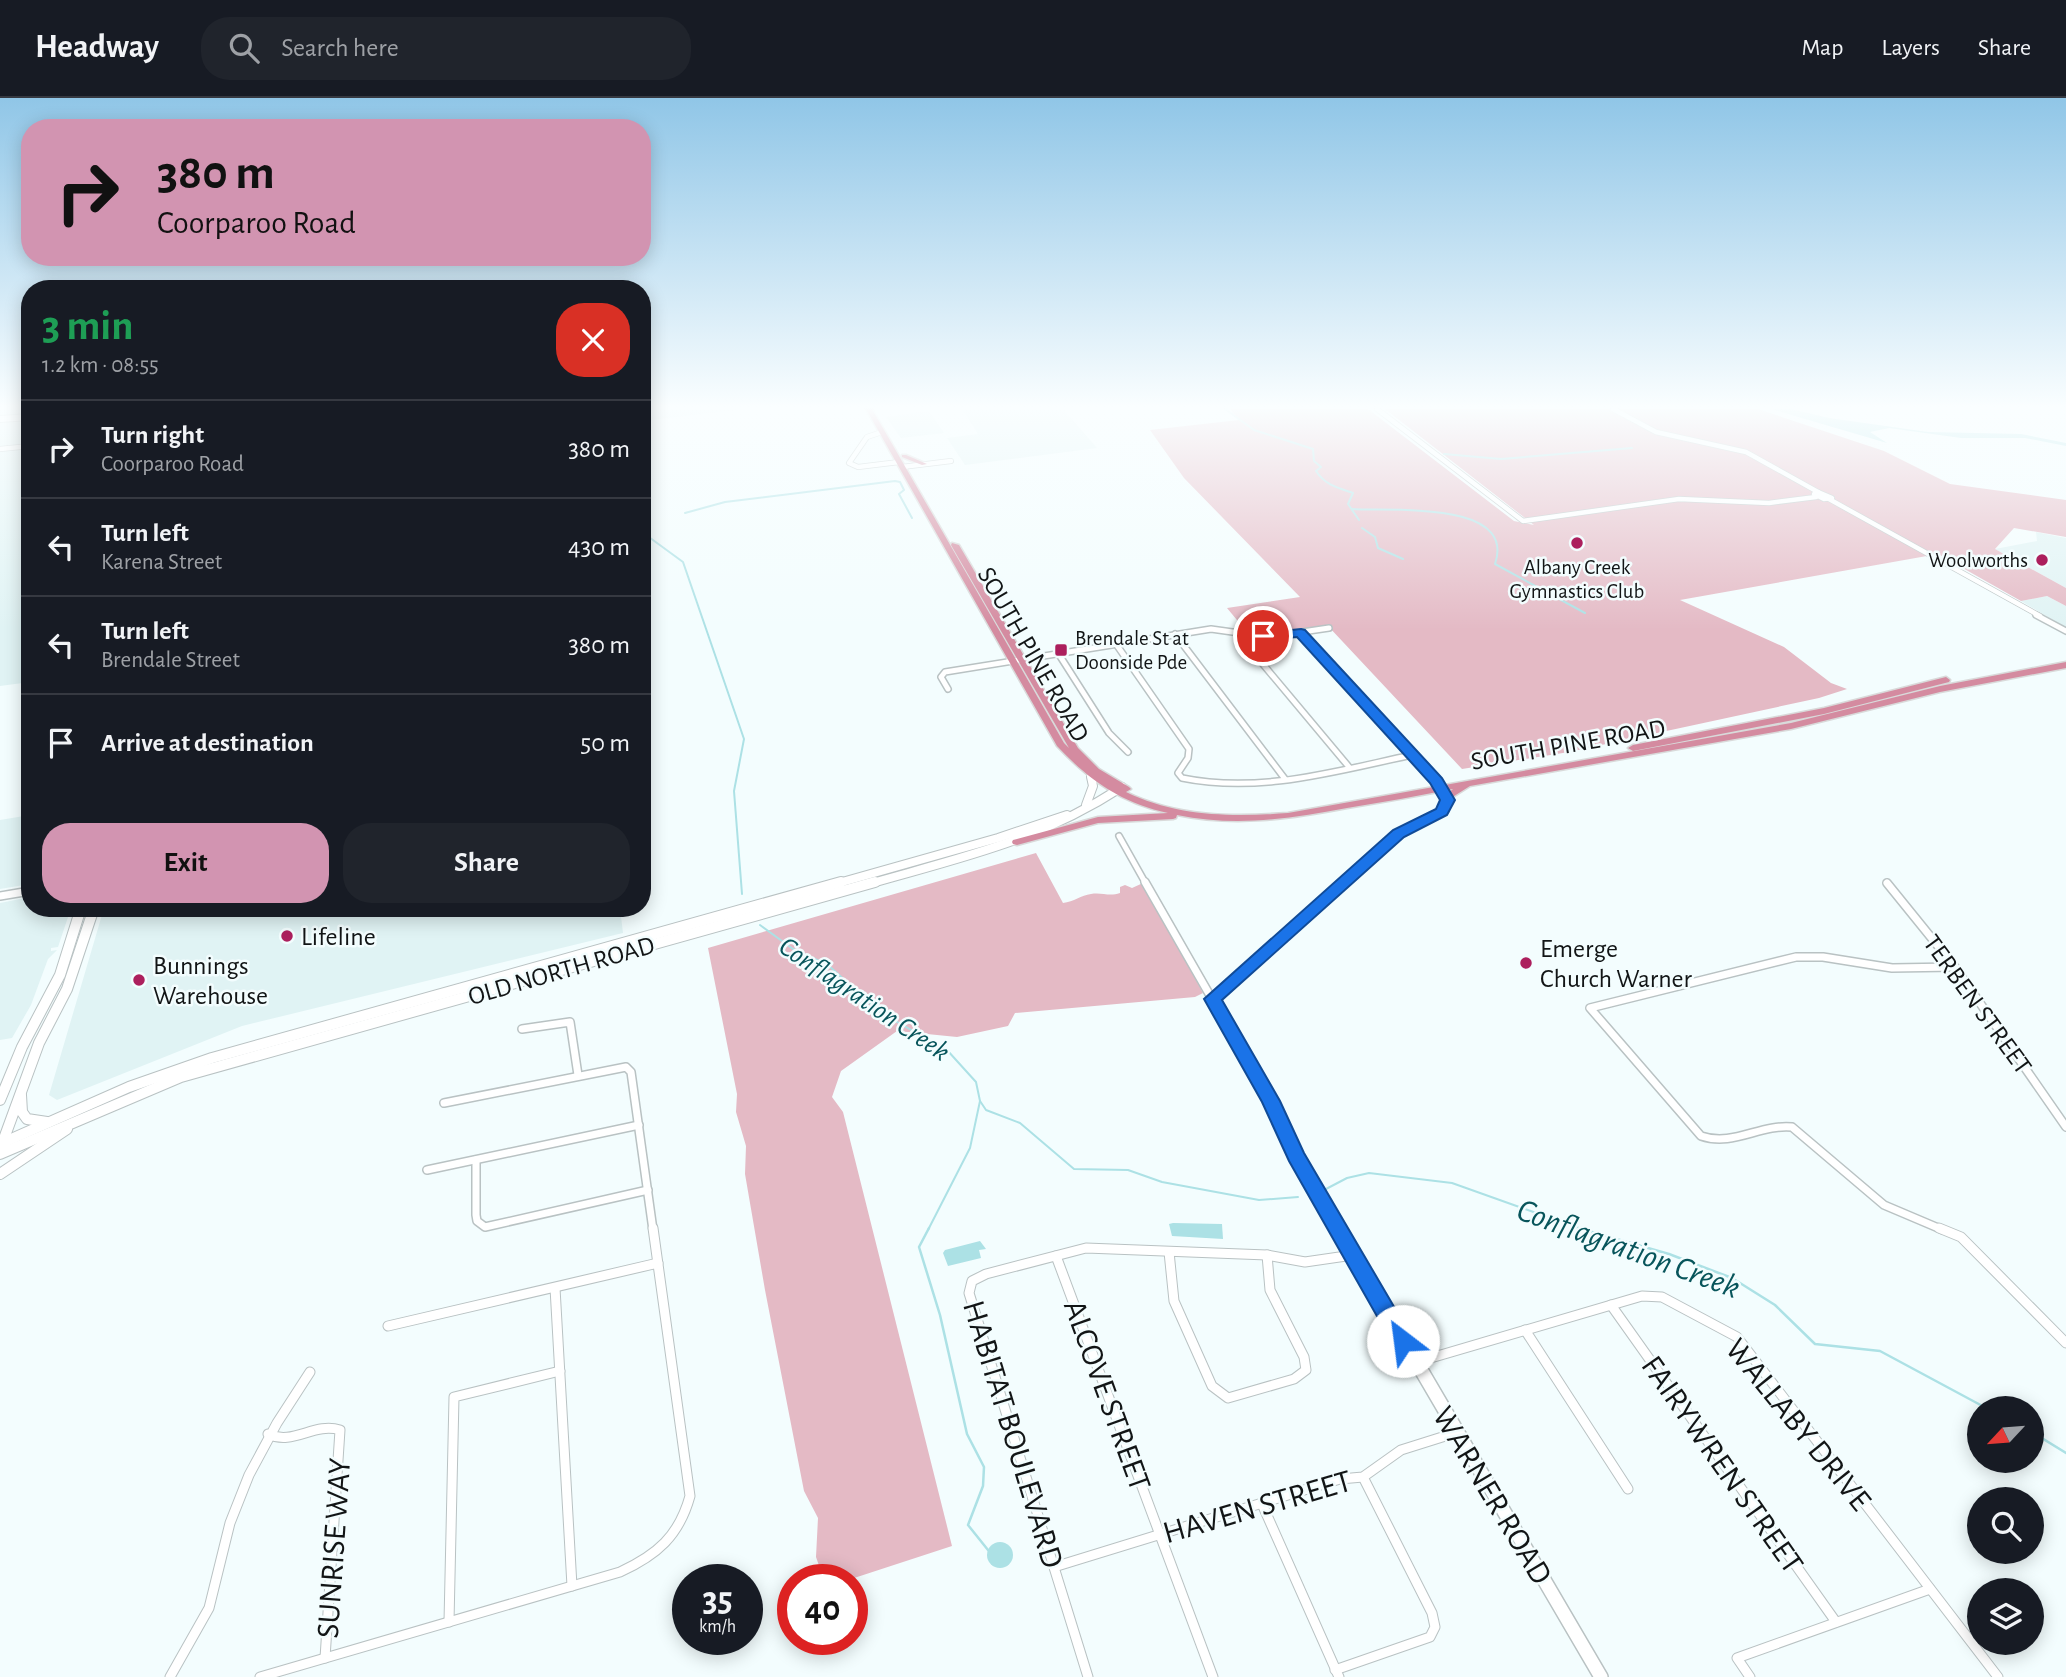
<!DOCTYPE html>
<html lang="en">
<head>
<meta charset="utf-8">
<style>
  :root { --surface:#171b24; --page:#20242c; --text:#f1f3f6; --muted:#9ea1a6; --line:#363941; --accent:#d294b1 }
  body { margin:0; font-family:"Alegreya Sans",sans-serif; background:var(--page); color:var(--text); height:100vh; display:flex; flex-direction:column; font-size:26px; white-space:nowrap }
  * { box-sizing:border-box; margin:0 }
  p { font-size:23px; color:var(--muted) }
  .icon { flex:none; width:38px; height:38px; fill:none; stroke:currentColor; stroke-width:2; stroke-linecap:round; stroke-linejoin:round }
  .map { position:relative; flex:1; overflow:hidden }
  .side { position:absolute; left:21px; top:182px; width:630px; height:637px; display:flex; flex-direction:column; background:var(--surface); border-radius:28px; box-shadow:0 4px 18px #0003 }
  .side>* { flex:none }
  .banner { position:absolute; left:21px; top:21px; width:630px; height:147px; border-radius:28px; box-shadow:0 4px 18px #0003; background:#d294b1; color:#111; overflow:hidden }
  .needle { width:46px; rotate:244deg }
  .buttons { position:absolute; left:1967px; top:1298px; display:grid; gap:14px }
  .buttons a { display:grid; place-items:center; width:77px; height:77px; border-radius:50%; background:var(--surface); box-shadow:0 4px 18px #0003; font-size:35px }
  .speed { position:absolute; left:672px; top:1466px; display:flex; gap:14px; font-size:35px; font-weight:700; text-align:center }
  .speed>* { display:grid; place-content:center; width:91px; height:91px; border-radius:50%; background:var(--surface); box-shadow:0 4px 18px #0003; line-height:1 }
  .speed small { font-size:18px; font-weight:400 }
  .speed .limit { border:10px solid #d22; background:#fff; color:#111 }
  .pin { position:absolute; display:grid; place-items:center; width:60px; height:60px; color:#fff; margin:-30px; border:4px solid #fff; border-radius:50%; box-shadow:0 2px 7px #0007 }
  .me { position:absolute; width:77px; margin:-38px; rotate:330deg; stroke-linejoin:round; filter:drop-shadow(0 0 5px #0008) }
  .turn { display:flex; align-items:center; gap:24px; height:147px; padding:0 21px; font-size:32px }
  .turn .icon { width:91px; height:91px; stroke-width:2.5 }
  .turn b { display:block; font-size:49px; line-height:60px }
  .round { display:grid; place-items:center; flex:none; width:74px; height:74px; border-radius:28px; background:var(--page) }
  .overview { display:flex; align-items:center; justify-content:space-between; height:119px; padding:0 21px }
  h1 { font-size:42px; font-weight:600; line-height:52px; color:#1e9e55 }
  .cta { display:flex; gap:14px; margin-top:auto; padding:14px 21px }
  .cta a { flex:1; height:80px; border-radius:28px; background:var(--accent); color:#111; font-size:28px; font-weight:600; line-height:80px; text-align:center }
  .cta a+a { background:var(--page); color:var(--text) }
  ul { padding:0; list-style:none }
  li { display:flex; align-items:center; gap:21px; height:98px; padding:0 21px; border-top:2px solid var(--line) }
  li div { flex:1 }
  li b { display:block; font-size:26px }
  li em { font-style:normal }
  header { display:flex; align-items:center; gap:42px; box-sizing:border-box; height:98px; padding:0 35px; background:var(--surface); border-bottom:2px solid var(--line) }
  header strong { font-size:33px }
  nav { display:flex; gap:38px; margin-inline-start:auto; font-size:24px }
  .search { width:490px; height:63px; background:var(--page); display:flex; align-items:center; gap:18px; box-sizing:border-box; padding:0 24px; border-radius:28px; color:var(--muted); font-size:26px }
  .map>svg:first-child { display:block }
</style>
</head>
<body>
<header>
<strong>Headway</strong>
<div class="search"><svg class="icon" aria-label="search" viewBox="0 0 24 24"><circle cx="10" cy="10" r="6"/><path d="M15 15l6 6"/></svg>Search here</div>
<nav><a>Map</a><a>Layers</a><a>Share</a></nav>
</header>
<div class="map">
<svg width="2066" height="1579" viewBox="0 0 2066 1579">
  <rect width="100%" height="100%" fill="#f3fdfe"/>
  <!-- built -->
  <g fill="#e0f3f4">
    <polygon points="0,311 30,311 30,584 0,588"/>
    <polygon points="642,311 745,311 642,323"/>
    <polygon points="962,311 1063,311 1097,350 965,367 947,340 978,336"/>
    <polygon points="929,313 944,335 901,340 886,319"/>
    <polygon points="2036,434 2066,440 2066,490 1995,451 2037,443"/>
    <polygon points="2047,498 2066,508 2066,530 2021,503"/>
    <polygon points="30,717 30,786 0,791 0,722"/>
    <polygon points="30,799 30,810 68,810 69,816 58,849 51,850 51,853 57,852 48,861 31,907 12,940 0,942 0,805"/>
    <polygon points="104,810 620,810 623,835 242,928 57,1002 49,997"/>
  </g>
  <!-- green -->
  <g fill="#e4bac5">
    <polygon points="1230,311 1368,311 1514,423 1534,427 1385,311 1758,311 1884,353 1950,386 2066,402 2066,439 2014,430 1995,451 2066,490 2066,508 2047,498 2021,503 1938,456 1680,502 1784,549 1831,585 1847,591 1819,600 1569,654 1462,671 1328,528 1272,537 1246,533 1227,510 1300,499 1184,380 1150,332 1239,322"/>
    <path d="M1036 755 1063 805C1074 804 1081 797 1091 796 1102 794 1109 799 1120 795V789L1125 787 1132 790 1143 785 1203 895 1195 899 1015 915 1008 928 957 939 897 933 841 973 832 999 843 1014 952 1448 848 1482H824L816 1459 818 1420 804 1393 765 1192 745 1076 746 1048 736 1014 737 996 708 850Z"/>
  </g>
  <!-- water -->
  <g fill="#ace1e5">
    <polygon points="1771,311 1791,311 1829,320 1928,334 2021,336 2066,345 2066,348 2025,340 1961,340 1889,330 1870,334 1887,345"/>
    <polygon points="1173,1125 1222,1126 1223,1141 1172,1138 1169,1126"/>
    <polygon points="980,1143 986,1151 979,1152 981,1160 948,1168 943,1155 945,1152"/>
    <circle cx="1000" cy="1457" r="13"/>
  </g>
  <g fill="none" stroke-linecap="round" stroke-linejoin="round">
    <!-- stream-far1 -->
    <g stroke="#ace1e5" stroke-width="2">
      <path d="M1225 311 1254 332 1313 351 1314 363 1321 369 1316 373C1325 387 1338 390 1353 395L1348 406 1359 422"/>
      <polyline points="1444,356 1501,361 1632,350"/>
      <path d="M1352 411C1387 414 1517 401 1495 466L1585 515"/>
      <polyline points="685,415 725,404 895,383 900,384 904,392 899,396 912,420"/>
      <polyline points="1362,430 1375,439 1378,450 1403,461"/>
      <polyline points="642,434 683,464 744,641 734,693 742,796"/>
      <polyline points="760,827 793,851 828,867 881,915 947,952 976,984 980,1003 986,1012 1020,1025 1074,1071 1128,1072 1162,1084 1259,1102 1298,1099"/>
      <polyline points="1326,1091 1347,1080 1369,1075 1452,1085 1584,1132"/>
      <polyline points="928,1132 970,1050 980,1003"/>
    </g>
    <!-- stream -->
    <g stroke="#ace1e5" stroke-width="2.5">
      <polyline points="929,1130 919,1149 940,1217 967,1336 984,1369 983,1388 968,1427 988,1452"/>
      <polyline points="1578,1130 1669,1156 1732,1180 1775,1207 1815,1246 1880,1253 1988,1311"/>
      <polyline points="2032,1334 2066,1355"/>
    </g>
    <defs>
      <g id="street-far3">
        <polyline points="1377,311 1523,423 1679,401 1769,405 1816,399"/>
        <polyline points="1613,311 1656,334 1746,354 1818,394"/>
        <polyline points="882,334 867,339 849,365 858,369 899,364"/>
        <polyline points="0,351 30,348"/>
        <polyline points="902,369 951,363"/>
        <polygon points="1818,394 1832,400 1824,401 1814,396"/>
        <polyline points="1829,401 2040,518"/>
      </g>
      <g id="street-far2">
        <polyline points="2036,517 2066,533"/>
        <polyline points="1236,534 1349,669"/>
        <polyline points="1301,535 1437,683"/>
        <polyline points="1175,536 1285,681"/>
        <path d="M1116 546 1189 651 1188 660 1178 675 1182 680C1260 696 1336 673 1412 657"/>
        <polyline points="1058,555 1109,635 1128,654"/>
        <polyline points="948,591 941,579 945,574 1211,531 1268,539 1329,530"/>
        <polyline points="1119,738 1146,786"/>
      </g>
      <g id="street-far1">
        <polyline points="1145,784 1212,901"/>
        <polyline points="1887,785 1955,869 2066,1029"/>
        <polyline points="0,798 30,793"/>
        <polyline points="522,931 570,924 578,977"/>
        <polyline points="444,1005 626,969 631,974 653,1132"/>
        <polyline points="476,1062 476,1117 477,1123 485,1129 648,1092"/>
        <polyline points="427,1072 639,1027"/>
        <path d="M1943 1132 1884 1107 1792 1029C1760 1026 1733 1049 1701 1038L1590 910 1796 859H1823L1892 870 1955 869"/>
      </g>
      <g id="street">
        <polyline points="1939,1130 1961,1139 2066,1245"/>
        <polyline points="1169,1154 1174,1203 1212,1288 1228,1300 1294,1281 1306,1272 1304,1259 1270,1192 1267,1157"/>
        <polyline points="1056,1158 1213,1579"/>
        <polyline points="555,1190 572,1488"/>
        <polyline points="1611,1207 1836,1524"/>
        <polyline points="388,1228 658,1165"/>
        <polyline points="1525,1232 1628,1391"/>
        <polyline points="1417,1264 1642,1198 1662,1199 1737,1239 1998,1579"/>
        <path d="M268 1336C293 1348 314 1324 340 1332L325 1560"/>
        <polyline points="1262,1406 1339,1579"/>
        <polyline points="1054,1469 1340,1381 1363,1379 1401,1352 1455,1335"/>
        <polyline points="449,1524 454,1299 560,1273"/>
        <polyline points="1335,1572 1430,1539 1435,1529 1432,1515 1363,1379"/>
        <polyline points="170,1579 209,1510 230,1425 249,1377 277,1325 310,1274"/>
        <path d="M260 1579 620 1474C657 1457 679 1438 690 1398L653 1130"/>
        <polyline points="1088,1579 969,1195 972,1183 986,1176 1086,1150 1267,1157 1305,1164 1353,1157"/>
        <polyline points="1750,1579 1737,1560 1930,1491"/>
      </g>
      <polyline id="secondary-far3" points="0,321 30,319"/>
      <g id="secondary-far2">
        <polyline points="1086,707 1093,688 1091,679"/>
        <polyline points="835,786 998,740 1067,717"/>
        <path d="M869 786C963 759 1039 743 1122 689"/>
        <polyline points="1343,786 1399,736 1445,712 1447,702 1442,689"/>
      </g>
      <g id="secondary-far1">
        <polyline points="21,997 22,1014 27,1021 47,1024"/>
        <polyline points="0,1002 22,949 60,877 81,810"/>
        <polyline points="0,1046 129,989 212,960 841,784"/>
        <polyline points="2,1046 39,945 67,891 94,810"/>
        <polyline points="0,1056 181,979 875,784"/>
        <polyline points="0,1076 67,1031"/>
        <polyline points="1339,1132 1212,901 1345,784"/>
      </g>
      <polyline id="secondary" points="1338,1130 1601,1579"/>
      <g id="highway">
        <path d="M866 311H872L1064 645 1069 650 951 447 952 445 959 447 1078 650 1099 671 1129 689 1131 691 1126 694C1177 719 1233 719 1288 715L1791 625 1940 588 2066 564V570L1940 594 1791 631 1470 688 1451 700 1446 697 1453 691C1418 698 1383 704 1347 710 1290 721 1235 729 1177 717L1176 720 1173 721 1098 725 1017 747 1013 746 1012 744 1013 742 1098 719 1168 715C1121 705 1089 682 1057 648Z"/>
        <polygon points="902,357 906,357 927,366 922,367 902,359"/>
        <polygon points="1946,579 1950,582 1949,584 1824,616 1633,653 1628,650 1633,647 1824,610"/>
      </g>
    </defs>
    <!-- street-far3 casing -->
    <use href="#street-far3" stroke="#b9c2c3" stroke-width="6"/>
    <!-- street-far2 casing -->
    <use href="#street-far2" stroke="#b9c2c3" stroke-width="8"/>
    <!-- street-far1 casing -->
    <use href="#street-far1" stroke="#b9c2c3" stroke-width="10"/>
    <!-- street casing -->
    <use href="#street" stroke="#b9c2c3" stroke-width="11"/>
    <!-- secondary-far3 casing -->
    <use href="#secondary-far3" stroke="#b9c2c3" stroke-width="8"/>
    <!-- secondary-far2 casing -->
    <use href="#secondary-far2" stroke="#b9c2c3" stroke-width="10"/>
    <!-- secondary-far1 casing -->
    <use href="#secondary-far1" stroke="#b9c2c3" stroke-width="12"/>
    <!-- secondary casing -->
    <use href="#secondary" stroke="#b9c2c3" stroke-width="16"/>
    <!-- highway casing -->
    <use href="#highway" stroke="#d9dada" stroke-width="3"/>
    <!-- street-far3 -->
    <use href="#street-far3" stroke="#fff" stroke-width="4.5"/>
    <!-- street-far2 -->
    <use href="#street-far2" stroke="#fff" stroke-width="5"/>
    <!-- street-far1 -->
    <use href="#street-far1" stroke="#fff" stroke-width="7"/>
    <!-- street -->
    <use href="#street" stroke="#fff" stroke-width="9"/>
    <!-- secondary-far3 -->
    <use href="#secondary-far3" stroke="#fff" stroke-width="6"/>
    <!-- secondary-far2 -->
    <use href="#secondary-far2" stroke="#fff" stroke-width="8"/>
    <!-- secondary-far1 -->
    <use href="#secondary-far1" stroke="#fff" stroke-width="10"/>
    <!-- secondary -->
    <use href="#secondary" stroke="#fff" stroke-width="13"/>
    <!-- highway -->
    <use href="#highway" fill="#d48ba0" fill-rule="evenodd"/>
  </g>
  <!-- sky -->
  <linearGradient id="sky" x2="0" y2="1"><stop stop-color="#90c6e7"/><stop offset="0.58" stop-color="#fafeff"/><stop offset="1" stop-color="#fafeff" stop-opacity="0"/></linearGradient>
  <rect width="2066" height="532" fill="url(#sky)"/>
  <!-- route -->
  <polygon fill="#1a73e8" stroke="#114b97" stroke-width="2" points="1301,531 1305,532 1442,680 1455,702 1447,717 1404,739 1222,902 1280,1003 1304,1055 1410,1236 1414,1243 1410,1250 1403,1253 1395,1250 1289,1063 1262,1004 1204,901 1393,732 1436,711 1440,702 1430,685 1297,539 1263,542 1257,538 1263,535"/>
  <!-- markers -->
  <g fill="#ac1f5d" stroke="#f3fdfe" stroke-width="2.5">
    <circle cx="1577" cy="445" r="7"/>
    <circle cx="2042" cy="462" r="7"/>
    <rect x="1054" y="545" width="14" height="14" rx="3.5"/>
    <circle cx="287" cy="838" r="7"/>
    <circle cx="1526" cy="865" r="7"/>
    <circle cx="139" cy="882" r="7"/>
  </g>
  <g text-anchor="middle" stroke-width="5" stroke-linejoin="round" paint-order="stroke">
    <!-- far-poi labels -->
    <g font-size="21" fill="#121516" stroke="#f3fdfe" text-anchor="end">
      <text x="2028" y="469">Woolworths</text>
      <text x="1577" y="476" text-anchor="middle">Albany Creek<tspan x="1577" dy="24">Gymnastics Club</tspan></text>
      <text x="1075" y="547" text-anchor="start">Brendale St at<tspan x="1075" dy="24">Doonside Pde</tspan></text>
    </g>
    <!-- street labels -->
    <g font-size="26" fill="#121516" stroke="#f3fdfe">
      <text transform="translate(1034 556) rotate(60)" y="9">SOUTH PINE ROAD</text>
      <text transform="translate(1568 646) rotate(-10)" y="9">SOUTH PINE ROAD</text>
      <text transform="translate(561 872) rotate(-16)" y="9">OLD NORTH ROAD</text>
      <text transform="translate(1978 906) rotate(54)" y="9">TERBEN STREET</text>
    </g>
    <!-- poi labels -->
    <g font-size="26" fill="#121516" stroke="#f3fdfe" text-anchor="start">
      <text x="301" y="847">Lifeline</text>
      <text x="1540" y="859">Emerge<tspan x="1540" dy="30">Church Warner</tspan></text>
      <text x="153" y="876">Bunnings<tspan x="153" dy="30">Warehouse</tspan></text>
    </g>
    <!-- water labels -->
    <g font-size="28" font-style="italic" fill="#08555b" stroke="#f3fdfe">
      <text transform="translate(865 900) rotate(34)" y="10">Conflagration Creek</text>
    </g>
    <!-- near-street labels -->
    <g font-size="32" fill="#121516" stroke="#f3fdfe">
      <text transform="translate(1108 1297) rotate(70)" y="11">ALCOVE STREET</text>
      <text transform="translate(1799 1326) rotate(51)" y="11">WALLABY DRIVE</text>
      <text transform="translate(1014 1336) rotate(73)" y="11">HABITAT BOULEVARD</text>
      <text transform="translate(1723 1366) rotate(55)" y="11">FAIRYWREN STREET</text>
      <text transform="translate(1493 1397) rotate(59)" y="11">WARNER ROAD</text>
      <text transform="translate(1257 1408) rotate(-16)" y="11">HAVEN STREET</text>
      <text transform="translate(333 1450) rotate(-86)" y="11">SUNRISE WAY</text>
    </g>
    <!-- near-water labels -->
    <g font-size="33" font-style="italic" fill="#08555b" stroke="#f3fdfe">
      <text transform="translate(1629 1149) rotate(20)" y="12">Conflagration Creek</text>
    </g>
  </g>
</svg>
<div class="buttons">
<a><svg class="needle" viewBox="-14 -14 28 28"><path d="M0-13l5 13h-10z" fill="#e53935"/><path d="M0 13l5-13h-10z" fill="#9ea1a6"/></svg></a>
<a><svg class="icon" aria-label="search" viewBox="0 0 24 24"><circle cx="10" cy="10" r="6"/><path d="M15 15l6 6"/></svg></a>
<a><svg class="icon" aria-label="layers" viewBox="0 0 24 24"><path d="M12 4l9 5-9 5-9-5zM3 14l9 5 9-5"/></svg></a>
</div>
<div class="speed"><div>35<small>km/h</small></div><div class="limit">40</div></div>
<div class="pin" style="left:1263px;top:538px;background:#d93025"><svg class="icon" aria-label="arrive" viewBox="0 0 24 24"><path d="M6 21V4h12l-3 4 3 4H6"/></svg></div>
<svg class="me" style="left:1403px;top:1243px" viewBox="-20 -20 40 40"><circle r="19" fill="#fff"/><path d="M0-13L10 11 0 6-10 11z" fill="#1a73e8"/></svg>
<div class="banner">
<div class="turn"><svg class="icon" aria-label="right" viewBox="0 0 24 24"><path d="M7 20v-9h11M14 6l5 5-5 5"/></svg><div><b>380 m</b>Coorparoo Road</div></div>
</div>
<section class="side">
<div class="overview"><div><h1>3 min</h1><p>1.2 km · 08:55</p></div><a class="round" style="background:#d93025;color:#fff"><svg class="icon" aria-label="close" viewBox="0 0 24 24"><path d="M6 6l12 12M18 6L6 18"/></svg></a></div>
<ul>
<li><svg class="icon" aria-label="right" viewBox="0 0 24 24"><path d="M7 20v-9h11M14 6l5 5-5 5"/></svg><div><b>Turn right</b><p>Coorparoo Road</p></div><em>380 m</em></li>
<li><svg class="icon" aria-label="left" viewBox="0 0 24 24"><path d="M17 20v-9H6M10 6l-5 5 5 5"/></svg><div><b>Turn left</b><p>Karena Street</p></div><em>430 m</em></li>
<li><svg class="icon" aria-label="left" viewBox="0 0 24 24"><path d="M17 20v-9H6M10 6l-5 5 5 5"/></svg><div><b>Turn left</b><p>Brendale Street</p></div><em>380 m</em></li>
<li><svg class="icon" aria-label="arrive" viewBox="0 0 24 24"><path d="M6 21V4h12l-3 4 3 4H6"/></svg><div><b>Arrive at destination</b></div><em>50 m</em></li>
</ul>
<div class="cta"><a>Exit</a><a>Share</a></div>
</section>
</div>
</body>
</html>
